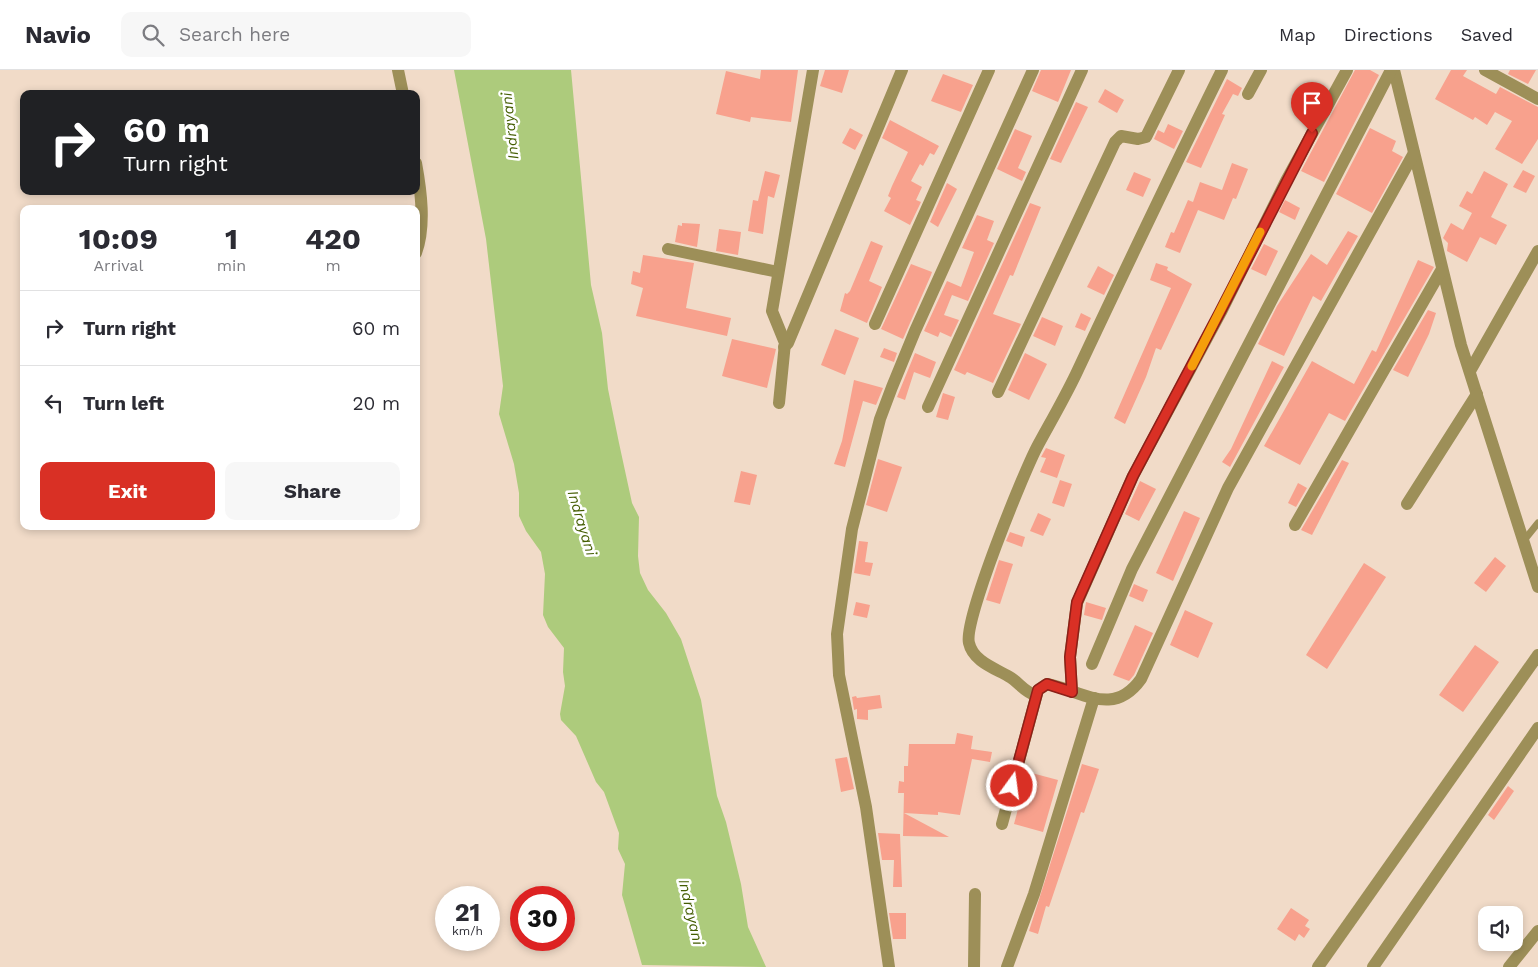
<!DOCTYPE html>
<html lang="en">
<head>
<meta charset="utf-8">
<style>
  :root { --surface:#fff; --page:#f7f7f7; --text:#2b2b33; --muted:#7c7c81; --line:#e1e1e2; --accent:#d93025 }
  body { margin:0; font-family:"Work Sans",sans-serif; background:var(--page); color:var(--text); height:100vh; display:flex; flex-direction:column; font-size:19px; white-space:nowrap }
  * { box-sizing:border-box; margin:0 }
  p { font-size:16px; color:var(--muted) }
  .icon { flex:none; width:28px; height:28px; fill:none; stroke:currentColor; stroke-width:2; stroke-linecap:round; stroke-linejoin:round }
  .map { position:relative; flex:1; overflow:hidden }
  .details { position:absolute; left:20px; top:135px; width:400px; height:325px; display:flex; flex-direction:column; background:var(--surface); border-radius:10px; box-shadow:0 2px 8px #0003 }
  .details>* { flex:none }
  .top-card { position:absolute; left:20px; top:20px; width:400px; height:105px; border-radius:10px; box-shadow:0 2px 8px #0003; background:#202124; color:#fff; overflow:hidden }
  .tools { position:absolute; left:1478px; top:836px; display:grid; gap:10px }
  .tools a { display:grid; place-items:center; width:45px; height:45px; border-radius:10px; background:var(--surface); box-shadow:0 2px 8px #0003; font-size:25px }
  .speed { position:absolute; left:435px; top:816px; display:flex; gap:10px; font-size:25px; font-weight:700; text-align:center }
  .speed>* { display:grid; place-content:center; width:65px; height:65px; border-radius:50%; background:var(--surface); box-shadow:0 2px 8px #0003; line-height:1 }
  .speed small { font-size:12px; font-weight:400 }
  .speed .limit { border:8px solid #d22; background:#fff; color:#111 }
  .pin { position:absolute; display:grid; place-items:center; width:42px; height:42px; color:#fff; margin:-51px -21px; border-radius:50% 50% 50% 0; rotate:-45deg; box-shadow:0 0 5px #0007 }
  .pin .icon { rotate:45deg }
  .me { position:absolute; width:55px; margin:-28px; rotate:14deg; stroke-linejoin:round; filter:drop-shadow(0 0 4px #0008) }
  .turn { display:flex; align-items:center; gap:18px; height:105px; padding:0 20px; font-size:22px }
  .turn .icon { width:65px; height:65px; stroke-width:2.5 }
  .turn b { display:block; font-size:35px; line-height:42px }
  .eta { display:flex; justify-content:space-evenly; align-items:center; height:85px; text-align:center }
  .eta b { font-size:30px; font-weight:700; line-height:35px }
  .cta { display:flex; gap:10px; margin-top:auto; padding:10px 20px }
  .cta a { flex:1; height:58px; border-radius:10px; background:var(--accent); color:#fff; font-size:20px; font-weight:700; line-height:58px; text-align:center }
  .cta a+a { background:var(--page); color:var(--text) }
  ul { padding:0; list-style:none }
  li { display:flex; align-items:center; gap:15px; height:75px; padding:0 20px; border-top:1px solid var(--line) }
  li div { flex:1 }
  li b { display:block; font-size:19px }
  li em { font-style:normal }
  header { display:flex; align-items:center; gap:30px; box-sizing:border-box; height:70px; padding:0 25px; background:var(--surface); border-bottom:1px solid var(--line) }
  header strong { font-size:24px }
  nav { display:flex; gap:28px; margin-inline-start:auto; font-size:18px }
  .search { width:350px; height:45px; background:var(--page); display:flex; align-items:center; gap:12px; box-sizing:border-box; padding:0 18px; border-radius:10px; color:var(--muted); font-size:19px }
  .map>svg:first-child { display:block }
</style>
</head>
<body>
<header>
<strong>Navio</strong>
<div class="search"><svg class="icon" aria-label="search" viewBox="0 0 24 24"><circle cx="10" cy="10" r="6"/><path d="M15 15l6 6"/></svg>Search here</div>
<nav><a>Map</a><a>Directions</a><a>Saved</a></nav>
</header>
<div class="map">
<svg width="1538" height="897" viewBox="0 0 1538 897">
  <rect width="100%" height="100%" fill="#f1dbc8"/>
  <!-- water -->
  <polygon fill="#adcb7c" points="454,0 571,0 591,215 602,263 608,319 619,373 632,433 639,447 638,486 640,503 648,520 666,543 681,569 701,630 717,726 726,752 741,814 748,857 766,897 642,895 622,825 625,794 618,779 619,763 604,722 596,712 576,666 561,650 560,644 565,616 563,602 564,578 548,557 543,545 545,504 541,482 526,461 519,446 519,423 514,394 499,344 503,316 486,169"/>
  <!-- building -->
  <g fill="#f8a18d">
    <polygon points="761,0 798,0 791,52 751,47 750,52 716,44 726,1 760,9"/>
    <polygon points="825,0 849,0 842,23 820,16"/>
    <polygon points="1041,0 1071,0 1058,32 1032,21"/>
    <polygon points="1355,0 1370,0 1379,5 1324,112 1301,101"/>
    <polygon points="1451,0 1467,0 1463,6 1496,24 1500,17 1538,37 1538,69 1522,94 1495,79 1512,51 1495,42 1487,55 1475,47 1473,50 1435,29"/>
    <polygon points="1510,0 1536,0 1528,14 1508,4"/>
    <polygon points="943,4 973,15 961,42 931,31"/>
    <polygon points="1227,9 1242,18 1238,26 1233,24 1222,44 1225,45 1201,98 1186,92"/>
    <polygon points="1105,19 1124,30 1117,43 1098,32"/>
    <polygon points="1076,32 1088,37 1061,93 1050,89"/>
    <polygon points="890,50 939,76 934,85 930,83 923,96 920,94 911,111 922,117 916,130 921,132 910,155 884,141 891,128 888,126 892,116 908,82 882,68"/>
    <polygon points="1168,54 1183,61 1174,79 1154,69 1158,60 1164,63"/>
    <polygon points="850,58 863,65 855,80 842,73"/>
    <polygon points="1370,58 1396,71 1392,81 1403,87 1372,143 1336,124"/>
    <polygon points="1015,59 1032,66 1018,98 1026,102 1022,111 997,99"/>
    <polygon points="1232,93 1248,99 1236,129 1233,128 1224,150 1198,140 1180,183 1165,177 1171,162 1174,163 1188,130 1193,132 1200,112 1222,120"/>
    <polygon points="1523,100 1535,106 1526,123 1513,117"/>
    <polygon points="765,101 780,105 774,128 768,126 763,164 748,161 753,130 758,131"/>
    <polygon points="1484,101 1508,114 1491,147 1507,155 1496,175 1480,167 1467,192 1447,181 1448,173 1443,168 1451,153 1463,160 1472,143 1459,136 1467,121 1472,124"/>
    <polygon points="1134,102 1151,109 1143,127 1126,120"/>
    <polygon points="947,113 957,119 938,157 930,152"/>
    <polygon points="1285,130 1300,138 1295,150 1279,142"/>
    <polygon points="1030,133 1041,137 1013,206 1010,205 993,244 1021,254 993,313 967,302 965,305 954,300"/>
    <polygon points="977,145 994,151 987,170 994,173 968,231 952,225 944,245 959,250 951,267 940,262 938,267 924,261 947,211 961,217 974,182 962,178"/>
    <polygon points="682,153 700,154 697,177 675,172 678,155 682,156"/>
    <polygon points="719,159 741,162 738,185 716,181"/>
    <polygon points="1348,161 1358,166 1321,231 1313,226 1284,286 1258,274 1277,236 1311,184 1327,195"/>
    <polygon points="871,171 883,176 869,211 882,217 867,253 840,241 845,223 847,224 850,221"/>
    <polygon points="1264,174 1278,181 1266,206 1251,199"/>
    <polygon points="643,185 694,193 686,238 731,248 727,266 636,246 643,218 631,214 633,201 640,203"/>
    <polygon points="1418,190 1434,197 1345,351 1329,343 1300,395 1264,376 1312,291 1354,314 1372,280 1376,282"/>
    <polygon points="1156,193 1168,197 1167,200 1192,214 1161,280 1156,278 1146,307 1125,354 1114,348 1171,218 1150,210"/>
    <polygon points="911,194 932,202 931,205 903,269 881,259"/>
    <polygon points="1098,196 1114,205 1104,225 1087,217"/>
    <polygon points="1428,240 1436,243 1429,264 1408,307 1393,300"/>
    <polygon points="1081,243 1091,248 1085,261 1075,257"/>
    <polygon points="1042,247 1063,256 1055,276 1033,266"/>
    <polygon points="835,259 859,268 845,305 821,295"/>
    <polygon points="732,269 776,279 767,318 722,306"/>
    <polygon points="884,278 897,283 894,292 880,287"/>
    <polygon points="915,283 936,292 930,308 914,302 905,330 897,327"/>
    <polygon points="1025,283 1047,294 1029,330 1008,320"/>
    <polygon points="1272,291 1284,297 1230,397 1222,392 1231,379"/>
    <polygon points="854,310 883,318 876,335 863,331 845,397 834,394 842,371"/>
    <polygon points="943,323 955,327 948,350 936,347"/>
    <polygon points="1046,378 1065,385 1057,408 1040,402 1046,388 1041,387"/>
    <polygon points="878,389 902,397 887,442 866,435"/>
    <polygon points="1342,390 1349,393 1312,465 1301,460"/>
    <polygon points="741,401 757,405 750,435 734,432"/>
    <polygon points="1060,410 1072,414 1064,437 1052,433"/>
    <polygon points="1140,411 1156,419 1139,451 1125,444"/>
    <polygon points="1298,413 1307,418 1296,437 1288,433"/>
    <polygon points="1184,441 1200,448 1173,511 1156,503"/>
    <polygon points="1038,443 1051,449 1043,466 1030,461"/>
    <polygon points="1010,462 1025,467 1022,477 1006,471"/>
    <polygon points="859,471 868,472 865,492 873,493 870,506 854,503"/>
    <polygon points="1495,487 1506,496 1486,522 1474,513"/>
    <polygon points="999,490 1013,494 1000,534 986,530"/>
    <polygon points="1364,493 1386,507 1327,599 1306,585"/>
    <polygon points="1134,514 1148,520 1143,532 1129,526"/>
    <polygon points="856,532 870,535 867,548 853,545"/>
    <polygon points="1086,532 1106,538 1102,550 1084,545"/>
    <polygon points="1185,540 1213,553 1198,588 1170,575"/>
    <polygon points="1135,555 1153,563 1134,605 1129,611 1113,605"/>
    <polygon points="1475,575 1499,592 1463,642 1439,625"/>
    <polygon points="880,625 882,638 868,640 868,650 857,649 857,639 854,640 852,627 856,626 857,628"/>
    <polygon points="957,663 973,666 971,679 992,682 990,692 972,689 960,745 938,742 938,745 904,743 949,767 903,766 904,723 898,723 899,711 904,712 904,696 908,696 909,674 955,674"/>
    <polygon points="847,687 854,719 841,722 835,689"/>
    <polygon points="1082,694 1099,699 1095,711 1084,743 1081,742 1049,837 1046,836 1038,864 1029,861"/>
    <polygon points="1028,702 1058,710 1043,762 1014,754"/>
    <polygon points="1508,716 1514,721 1494,750 1488,745"/>
    <polygon points="878,763 900,764 902,817 893,817 894,790 882,790"/>
    <polygon points="1291,838 1309,850 1305,856 1310,859 1304,868 1299,864 1295,871 1277,859"/>
    <polygon points="889,843 906,843 906,869 893,869"/>
  </g>
  <g fill="none" stroke-linecap="round" stroke-linejoin="round">
    <!-- service -->
    <polyline stroke="#9d8f58" stroke-width="7" points="1525,469 1538,453"/>
    <!-- minor -->
    <g stroke="#9d8f58" stroke-width="12">
      <polyline points="398,0 403,24"/>
      <polyline points="1394,0 1461,275 1538,517"/>
      <polyline points="1485,0 1538,29"/>
      <polyline points="1248,24 1261,0"/>
      <path d="M416 93C421 120 426 156 416 183"/>
      <polyline points="668,179 778,202"/>
      <polyline points="875,254 989,0"/>
      <polyline points="784,277 788,273 902,0"/>
      <polyline points="1470,301 1538,181"/>
      <polyline points="998,322 1115,72 1121,66 1138,69 1146,67 1179,0"/>
      <polyline points="779,333 785,273 772,241 813,0"/>
      <polyline points="928,337 1082,0"/>
      <polyline points="1407,434 1477,324"/>
      <polyline points="1295,455 1442,199"/>
      <polyline points="1092,594 1132,499 1391,0"/>
      <polyline points="1072,622 1070,587 1077,533 1133,406 1221,242 1286,111 1347,0"/>
      <path d="M1035 625C1023 621 1019 612 1008 606 994 598 973 591 969 573 963 551 1023 404 1037 377 1050 353 1064 329 1076 304 1124 202 1172 101 1222 0"/>
      <path d="M1002 754 1038 620 1047 614C1083 621 1113 648 1141 609L1228 418 1414 83"/>
      <polyline points="889,897 866,737 839,605 837,564 852,459 880,349 892,317 915,261 1033,0"/>
      <polyline points="974,897 975,824"/>
      <polyline points="1007,897 1034,824 1094,628"/>
      <polyline points="1318,897 1538,585"/>
      <polyline points="1373,897 1538,658"/>
      <polyline points="1509,897 1538,861"/>
    </g>
  </g>
  <g fill="none" stroke-linecap="round" stroke-linejoin="round">
    <defs>
      <polyline id="route" points="1012,716 1038,620 1047,614 1072,622 1070,587 1077,532 1133,406 1220,242 1312,63"/>
    </defs>
    <!-- route casing -->
    <use href="#route" stroke="#8d1f18" stroke-width="12"/>
    <!-- route -->
    <use href="#route" stroke="#d93025" stroke-width="9"/>
    <!-- slow -->
    <polyline stroke="#f59e0b" stroke-width="9" points="1192,296 1260,162"/>
  </g>
  <g text-anchor="middle" stroke-width="5" stroke-linejoin="round" paint-order="stroke">
    <!-- water labels -->
    <g font-size="15" font-style="italic" fill="#445d02" stroke="#fff">
      <text transform="translate(510 56) rotate(-96)" y="5">Indrayani</text>
      <text transform="translate(582 453) rotate(73)" y="5">Indrayani</text>
      <text transform="translate(691 842) rotate(77)" y="5">Indrayani</text>
    </g>
  </g>
</svg>
<div class="tools">
<a><svg class="icon" aria-label="sound" viewBox="0 0 24 24"><path d="M4 9h4l5-4v14l-5-4H4zM17 9q2 3 0 6"/></svg></a>
</div>
<div class="speed"><div>21<small>km/h</small></div><div class="limit">30</div></div>
<div class="pin" style="left:1312px;top:63px;background:#d93025"><svg class="icon" aria-label="arrive" viewBox="0 0 24 24"><path d="M6 21V4h12l-3 4 3 4H6"/></svg></div>
<svg class="me" style="left:1012px;top:716px" viewBox="-20 -20 40 40"><circle r="17" fill="#d93025" stroke="#fff" stroke-width="3"/><path d="M0-11L8 9 0 5-8 9z" fill="#fff"/></svg>
<div class="top-card">
<div class="turn"><svg class="icon" aria-label="right" viewBox="0 0 24 24"><path d="M7 20v-9h11M14 6l5 5-5 5"/></svg><div><b>60 m</b>Turn right</div></div>
</div>
<section class="details">
<div class="eta">
<div><b>10:09</b><p>Arrival</p></div>
<div><b>1</b><p>min</p></div>
<div><b>420</b><p>m</p></div>
</div>
<ul>
<li><svg class="icon" aria-label="right" viewBox="0 0 24 24"><path d="M7 20v-9h11M14 6l5 5-5 5"/></svg><div><b>Turn right</b></div><em>60 m</em></li>
<li><svg class="icon" aria-label="left" viewBox="0 0 24 24"><path d="M17 20v-9H6M10 6l-5 5 5 5"/></svg><div><b>Turn left</b></div><em>20 m</em></li>
</ul>
<div class="cta"><a>Exit</a><a>Share</a></div>
</section>
</div>
</body>
</html>
